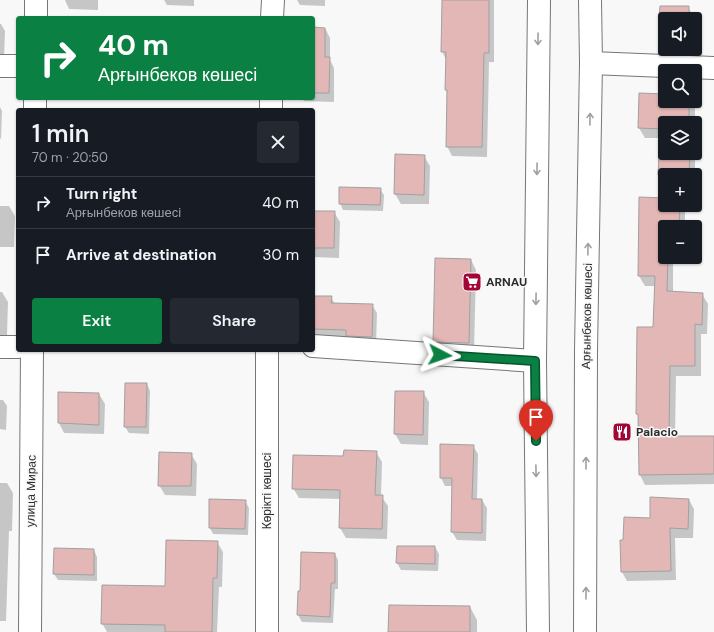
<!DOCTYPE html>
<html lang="en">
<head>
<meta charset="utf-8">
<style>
  :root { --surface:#171b24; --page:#242831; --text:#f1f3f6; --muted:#9ea1a6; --line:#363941; --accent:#0b8043 }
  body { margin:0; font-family:"DM Sans",sans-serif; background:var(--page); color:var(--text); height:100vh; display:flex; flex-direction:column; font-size:15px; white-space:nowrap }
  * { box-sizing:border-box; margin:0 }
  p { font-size:13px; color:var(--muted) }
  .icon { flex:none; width:22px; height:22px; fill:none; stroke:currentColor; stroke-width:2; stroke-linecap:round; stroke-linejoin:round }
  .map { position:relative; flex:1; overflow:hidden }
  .details { position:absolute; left:16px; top:108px; width:299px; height:244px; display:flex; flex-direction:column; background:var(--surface); border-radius:4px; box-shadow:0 1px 3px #0004 }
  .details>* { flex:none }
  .top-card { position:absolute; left:16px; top:16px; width:299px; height:84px; border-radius:4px; box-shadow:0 1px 3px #0004; background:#0b8043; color:#fff; overflow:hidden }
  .fabs { position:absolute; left:658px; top:12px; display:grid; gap:8px }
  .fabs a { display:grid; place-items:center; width:44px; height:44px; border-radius:4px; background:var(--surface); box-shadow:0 1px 3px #0004; font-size:20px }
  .pin { position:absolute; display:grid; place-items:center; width:34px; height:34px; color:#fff; margin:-41px -17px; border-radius:50% 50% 50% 0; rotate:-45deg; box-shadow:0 0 4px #0007 }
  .pin .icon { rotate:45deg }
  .me { position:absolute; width:44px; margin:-22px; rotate:94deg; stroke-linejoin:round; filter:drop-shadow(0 0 3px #0008) }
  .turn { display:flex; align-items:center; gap:14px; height:84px; padding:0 16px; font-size:18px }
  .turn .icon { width:52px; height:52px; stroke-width:2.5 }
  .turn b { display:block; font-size:28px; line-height:34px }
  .round { display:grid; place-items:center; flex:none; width:42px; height:42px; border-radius:4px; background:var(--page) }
  .head { display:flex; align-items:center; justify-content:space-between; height:68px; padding:0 16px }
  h1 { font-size:24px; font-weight:600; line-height:30px }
  .cta { display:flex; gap:8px; margin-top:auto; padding:8px 16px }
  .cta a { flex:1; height:46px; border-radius:4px; background:var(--accent); color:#fff; font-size:16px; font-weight:600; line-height:46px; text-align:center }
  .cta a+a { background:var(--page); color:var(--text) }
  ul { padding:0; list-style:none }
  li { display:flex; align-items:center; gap:12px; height:52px; padding:0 16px; border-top:1px solid var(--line) }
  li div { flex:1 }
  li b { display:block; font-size:15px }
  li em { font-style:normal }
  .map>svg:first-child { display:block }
</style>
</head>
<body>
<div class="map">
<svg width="714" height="632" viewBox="0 0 714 632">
  <rect width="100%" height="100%" fill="#f8f8f9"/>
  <!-- shadow -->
  <g fill="#0003">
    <polygon points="65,0 98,0 98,10 69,9"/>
    <polygon points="164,0 194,0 194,6 167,5"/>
    <polygon points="297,0 325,0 325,6 300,5"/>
    <polygon points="459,0 494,0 494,62 489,62 487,157 452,156 447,146 448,94 446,90 446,60 442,51"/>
    <polygon points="661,7 688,7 692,14 692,19 665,19 665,40 660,34"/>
    <polygon points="0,24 1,24 5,31 4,59 0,59"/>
    <polygon points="313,28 325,28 330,38 330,60 334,68 334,102 304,101 302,98 313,98"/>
    <polygon points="665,95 665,101 692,101 695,106 695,123 665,123 665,153 695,153 695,175 665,175 665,205 685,205 685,227 665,227 665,257 673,257 673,293 702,294 708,304 707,334 701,334 701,376 676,376 675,437 714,437 714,484 645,485 640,475 639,417 637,414 638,328 654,328 655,286 645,286 639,276 658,199 660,138 645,138 639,128"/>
    <polygon points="0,107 2,111 1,139 0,138"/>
    <polygon points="105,108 132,109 133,110 105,110"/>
    <polygon points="424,156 430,166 429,204 401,204 395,194"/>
    <polygon points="380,189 384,195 383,211 343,210 340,203"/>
    <polygon points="0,206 9,206 15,216 14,247 0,247"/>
    <polygon points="313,212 334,212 340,222 339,258 313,257"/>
    <polygon points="471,260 476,270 474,352 440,351 434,341"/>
    <polygon points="0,292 2,292 8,302 7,335 0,335"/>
    <polygon points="313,297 331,297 335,304 372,305 377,313 376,345 313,337"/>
    <polygon points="147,384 150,391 149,434 129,433 125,427"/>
    <polygon points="396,392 423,392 429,402 428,445 401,444 395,434"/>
    <polygon points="59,393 99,394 105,404 104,434 64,433 59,423"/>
    <polygon points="0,400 3,400 7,406 6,430 0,429"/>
    <polygon points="473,446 478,454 477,500 482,500 487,508 486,541 457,540 452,532 453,486 445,486 441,478"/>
    <polygon points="376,452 382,462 381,496 388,506 387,539 346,538 340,528 341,499 299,498 293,488 344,457"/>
    <polygon points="191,454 197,464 196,496 165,495 159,485"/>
    <polygon points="0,483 7,483 13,493 12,531 9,531 6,621 0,621"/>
    <polygon points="689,500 694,509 693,538 675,538 676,580 627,581 622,572 624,541 651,519"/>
    <polygon points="245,501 249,508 248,535 213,534 210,528"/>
    <polygon points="217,542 223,552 222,587 219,587 217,632 107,632 102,623 166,587"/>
    <polygon points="398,547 435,547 439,554 438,571 401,570 397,563"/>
    <polygon points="94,550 97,557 97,581 58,580 54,574"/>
    <polygon points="335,554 338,560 338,589 335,589 333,623 302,622 298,615 299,592"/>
    <polygon points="470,607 477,620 477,632 389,632"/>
  </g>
  <!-- building -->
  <g fill="#e3b7b5" stroke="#a1a0a0">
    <polygon points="442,0 489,0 489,53 484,53 482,147 446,147 447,90 445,90 446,52 441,52"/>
    <polygon points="660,6 689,6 689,19 659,19"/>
    <polygon points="313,27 325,28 325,57 330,57 329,93 313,93"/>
    <polygon points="639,93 665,94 665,101 689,101 689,123 665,123 665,129 638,128"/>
    <polygon points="659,153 690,153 689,175 658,175"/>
    <polygon points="395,154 425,155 424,195 394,194"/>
    <polygon points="339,187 381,188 380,205 339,204"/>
    <polygon points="639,197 665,198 665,205 680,205 679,227 665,227 665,257 668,257 667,291 703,293 702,325 695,324 695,366 670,366 669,436 714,436 714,474 639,475 638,414 636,414 637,327 653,327 655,276 638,276"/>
    <polygon points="313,211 335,211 334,248 313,248"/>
    <polygon points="435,258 471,259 469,343 433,342"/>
    <polygon points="313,296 332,296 331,303 373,304 372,337 346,336 346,330 313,329"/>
    <polygon points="125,383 147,383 146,427 124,427"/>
    <polygon points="395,391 424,391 423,435 394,434"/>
    <polygon points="58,392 99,393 99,425 58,423"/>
    <polygon points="440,444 474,445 472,499 482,499 482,533 451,532 452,478 440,478"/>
    <polygon points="344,450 377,451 375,495 383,495 382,529 339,528 340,490 292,489 293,455 343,456"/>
    <polygon points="159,452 192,453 191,486 158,486"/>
    <polygon points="650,497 689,499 688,529 670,528 671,571 621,572 620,540 623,540 624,517 650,518"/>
    <polygon points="209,499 246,500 245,529 209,528"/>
    <polygon points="166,540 218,541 217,578 213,578 212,632 165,632 165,625 101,624 102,585 165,586"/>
    <polygon points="397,546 435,546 435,564 396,563"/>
    <polygon points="54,548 94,549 94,575 53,574"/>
    <polygon points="301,552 335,553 335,583 331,583 330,617 297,615 298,591 300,591"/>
    <polygon points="389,605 470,606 470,632 388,632"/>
  </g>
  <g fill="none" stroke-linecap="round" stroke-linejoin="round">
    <defs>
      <g id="minor">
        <polyline points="36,18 36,0"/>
        <polyline points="272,18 273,0"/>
        <polyline points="591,63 714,68"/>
        <polyline points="0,66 18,66"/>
        <polyline points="35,110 35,98"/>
        <polyline points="271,110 271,98"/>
        <polyline points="313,346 535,361"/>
        <polyline points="0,347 18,347"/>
        <polyline points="30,632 32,350"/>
        <polyline points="267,632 267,350"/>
      </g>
      <g id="major">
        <polyline points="538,632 535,361 539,0"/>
        <polyline points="585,632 586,351 591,63 590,0"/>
      </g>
    </defs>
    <!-- minor casing -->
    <use href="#minor" stroke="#767677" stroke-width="24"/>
    <!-- major casing -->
    <use href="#major" stroke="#767677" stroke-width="24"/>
    <!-- minor -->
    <use href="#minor" stroke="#fff" stroke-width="22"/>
    <!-- major -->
    <use href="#major" stroke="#fff" stroke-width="22"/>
  </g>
  <!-- one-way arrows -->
  <defs><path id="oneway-shaft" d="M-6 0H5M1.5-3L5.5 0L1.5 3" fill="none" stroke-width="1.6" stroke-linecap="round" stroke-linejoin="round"/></defs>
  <g stroke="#a0a0a0">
    <use href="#oneway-shaft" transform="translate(538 39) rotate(91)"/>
    <use href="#oneway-shaft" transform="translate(590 119) rotate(-89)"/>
    <use href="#oneway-shaft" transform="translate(537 169) rotate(91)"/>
    <use href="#oneway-shaft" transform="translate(588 249) rotate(-89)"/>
    <use href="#oneway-shaft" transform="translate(536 299) rotate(91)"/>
    <use href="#oneway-shaft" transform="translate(586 463) rotate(-90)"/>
    <use href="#oneway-shaft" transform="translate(536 471) rotate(89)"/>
    <use href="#oneway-shaft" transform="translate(586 593) rotate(-90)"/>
  </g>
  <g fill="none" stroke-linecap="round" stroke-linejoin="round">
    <defs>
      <polyline id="route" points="440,355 535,361 536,441"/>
    </defs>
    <!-- route casing -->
    <use href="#route" stroke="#07532c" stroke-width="10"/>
    <!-- route -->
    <use href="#route" stroke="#0b8043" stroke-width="7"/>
  </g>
  <!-- icons -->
  <defs>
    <symbol id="supermarket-square" viewBox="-11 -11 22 22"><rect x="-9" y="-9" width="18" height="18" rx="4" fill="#a30636" stroke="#f8f8f9"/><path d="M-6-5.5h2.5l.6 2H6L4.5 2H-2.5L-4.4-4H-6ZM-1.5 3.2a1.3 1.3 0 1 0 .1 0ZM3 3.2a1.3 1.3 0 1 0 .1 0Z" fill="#fff"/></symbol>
    <symbol id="restaurant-square" viewBox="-11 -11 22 22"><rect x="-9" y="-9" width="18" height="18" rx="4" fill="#a30636" stroke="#f8f8f9"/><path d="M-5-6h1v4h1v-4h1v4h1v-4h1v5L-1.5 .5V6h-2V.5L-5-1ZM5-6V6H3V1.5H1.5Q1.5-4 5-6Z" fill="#fff"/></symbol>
  </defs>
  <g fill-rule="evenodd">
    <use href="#supermarket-square" x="461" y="271" width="22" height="22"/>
    <use href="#restaurant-square" x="611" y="421" width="22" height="22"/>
  </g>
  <g text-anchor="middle" stroke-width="3" stroke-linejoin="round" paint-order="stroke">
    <!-- poi labels -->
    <g font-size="12" font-weight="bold" fill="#2c2c2c" stroke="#f8f8f9" text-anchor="start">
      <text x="486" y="286">ARNAU</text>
      <text x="636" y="436">Palacio</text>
    </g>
    <!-- street labels -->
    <g font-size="12" fill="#2c2c2c" stroke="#f8f8f9">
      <text transform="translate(587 316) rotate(-89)" y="4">Арғынбеков көшесі</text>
      <text transform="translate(31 491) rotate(-89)" y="4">улица Мирас</text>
      <text transform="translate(267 491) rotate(-90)" y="4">Көрікті көшесі</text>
    </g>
  </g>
</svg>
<div class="fabs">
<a><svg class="icon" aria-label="sound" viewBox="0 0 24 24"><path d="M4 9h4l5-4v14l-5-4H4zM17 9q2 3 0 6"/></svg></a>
<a><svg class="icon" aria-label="search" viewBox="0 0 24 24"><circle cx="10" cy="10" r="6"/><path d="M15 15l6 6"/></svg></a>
<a><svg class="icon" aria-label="layers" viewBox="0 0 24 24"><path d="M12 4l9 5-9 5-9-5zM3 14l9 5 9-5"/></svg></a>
<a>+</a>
<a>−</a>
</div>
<div class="pin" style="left:536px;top:441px;background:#d93025"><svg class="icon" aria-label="arrive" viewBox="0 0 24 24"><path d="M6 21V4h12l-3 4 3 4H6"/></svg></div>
<svg class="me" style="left:440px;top:355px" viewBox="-20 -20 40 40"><path d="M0-17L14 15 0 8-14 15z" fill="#0b8043" stroke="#fff" stroke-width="4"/></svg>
<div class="top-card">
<div class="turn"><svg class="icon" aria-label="right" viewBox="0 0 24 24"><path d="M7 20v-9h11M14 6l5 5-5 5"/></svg><div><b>40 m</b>Арғынбеков көшесі</div></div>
</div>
<section class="details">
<div class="head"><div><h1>1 min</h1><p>70 m · 20:50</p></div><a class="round"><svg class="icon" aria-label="close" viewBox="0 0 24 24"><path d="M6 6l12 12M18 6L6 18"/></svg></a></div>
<ul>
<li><svg class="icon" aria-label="right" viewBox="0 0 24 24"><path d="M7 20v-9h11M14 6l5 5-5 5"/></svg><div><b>Turn right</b><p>Арғынбеков көшесі</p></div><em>40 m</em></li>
<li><svg class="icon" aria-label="arrive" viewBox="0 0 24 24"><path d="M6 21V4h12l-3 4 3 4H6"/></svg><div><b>Arrive at destination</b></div><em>30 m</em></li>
</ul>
<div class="cta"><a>Exit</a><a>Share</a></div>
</section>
</div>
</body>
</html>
